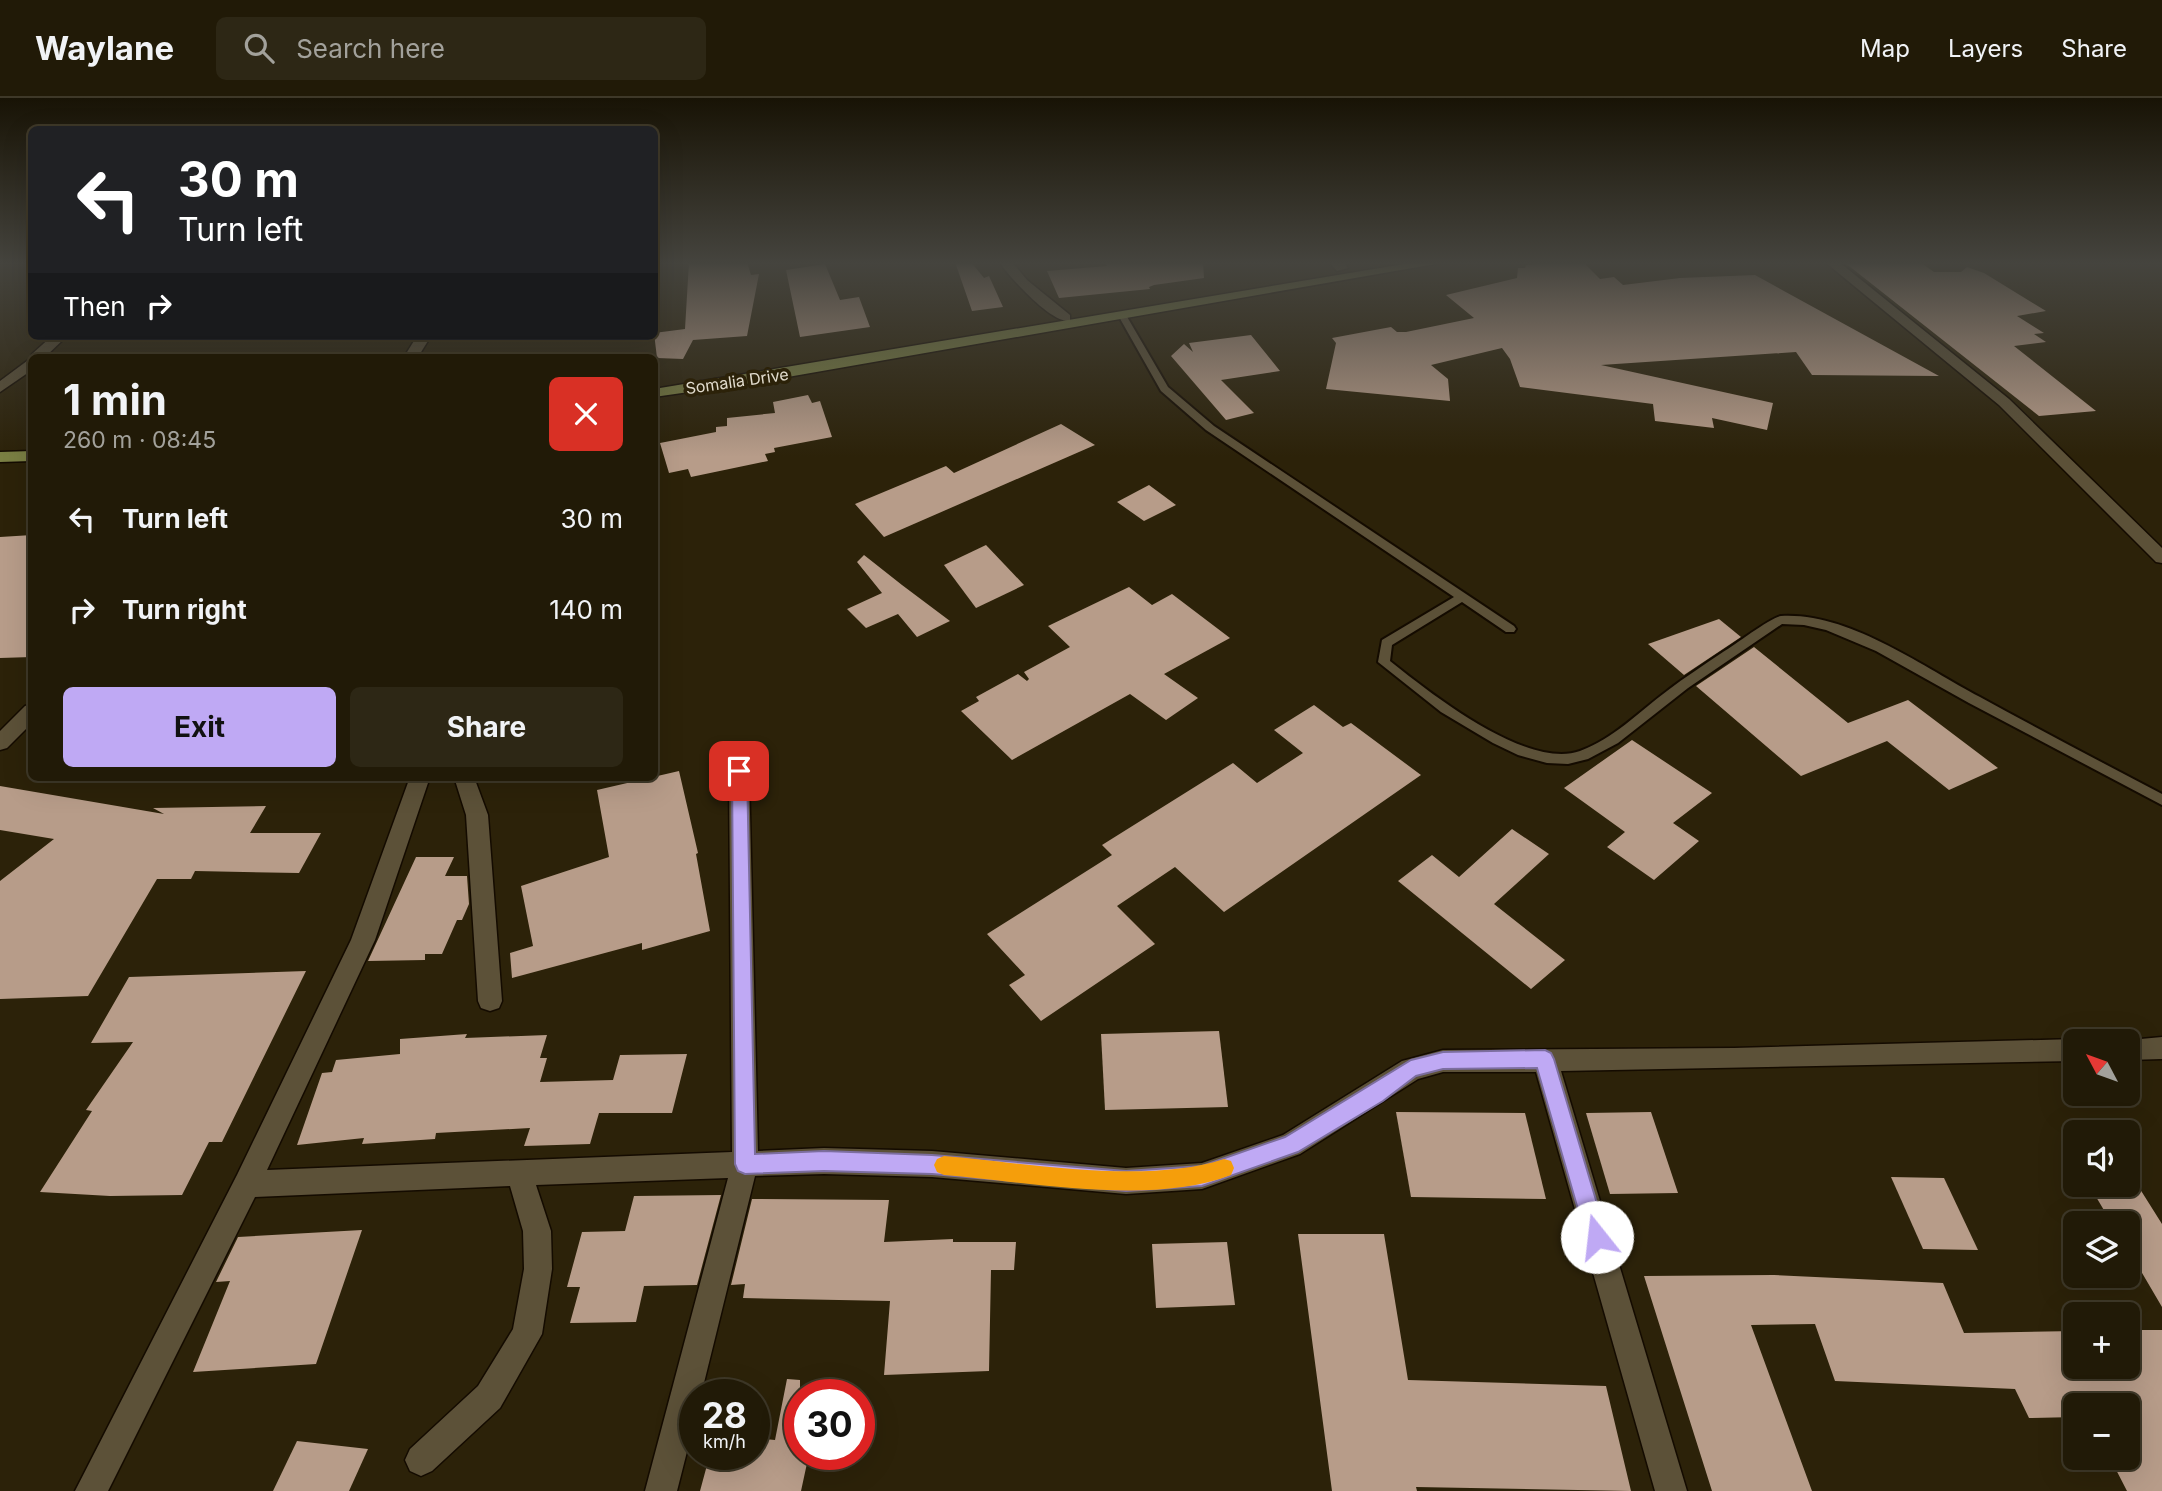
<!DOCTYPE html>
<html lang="en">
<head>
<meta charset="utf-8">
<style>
  :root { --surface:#211a07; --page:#2d2715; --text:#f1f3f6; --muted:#a2a19b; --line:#3e3828; --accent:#bfa9f4 }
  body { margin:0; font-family:Inter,sans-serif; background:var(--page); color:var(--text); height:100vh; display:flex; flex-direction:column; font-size:26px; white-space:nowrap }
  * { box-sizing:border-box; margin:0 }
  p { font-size:23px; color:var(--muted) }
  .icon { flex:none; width:38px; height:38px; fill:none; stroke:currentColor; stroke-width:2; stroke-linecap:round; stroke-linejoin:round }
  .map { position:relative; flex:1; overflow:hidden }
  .sheet { position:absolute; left:28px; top:256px; width:630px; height:427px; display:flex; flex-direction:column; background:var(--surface); border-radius:10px; box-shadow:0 7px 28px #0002,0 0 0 2px var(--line) }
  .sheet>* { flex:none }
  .banner { position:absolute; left:28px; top:28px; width:630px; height:214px; border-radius:10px; box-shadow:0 7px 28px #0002,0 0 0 2px var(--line); background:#202124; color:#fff; overflow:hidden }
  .needle { width:46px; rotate:311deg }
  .tools { position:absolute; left:2063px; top:931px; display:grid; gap:14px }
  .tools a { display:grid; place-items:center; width:77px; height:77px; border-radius:10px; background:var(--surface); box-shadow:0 7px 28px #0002,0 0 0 2px var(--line); font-size:35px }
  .speed { position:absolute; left:679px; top:1281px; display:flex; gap:14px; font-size:35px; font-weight:700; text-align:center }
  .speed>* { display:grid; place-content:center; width:91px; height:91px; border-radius:50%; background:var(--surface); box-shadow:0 7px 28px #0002,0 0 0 2px var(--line); line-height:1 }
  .speed small { font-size:18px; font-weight:400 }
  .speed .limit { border:10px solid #d22; background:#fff; color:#111 }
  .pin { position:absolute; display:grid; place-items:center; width:60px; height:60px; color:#fff; margin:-30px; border-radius:14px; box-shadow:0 4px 10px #0006 }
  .me { position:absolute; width:77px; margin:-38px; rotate:344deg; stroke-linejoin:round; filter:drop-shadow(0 0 5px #0008) }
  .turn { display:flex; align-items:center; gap:24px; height:147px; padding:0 35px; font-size:32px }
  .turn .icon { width:91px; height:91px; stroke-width:2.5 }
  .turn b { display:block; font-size:49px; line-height:60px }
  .then { display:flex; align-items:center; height:66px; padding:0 35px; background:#0003; gap:14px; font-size:26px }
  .round { display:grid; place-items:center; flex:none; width:74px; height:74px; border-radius:10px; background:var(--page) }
  .headline { display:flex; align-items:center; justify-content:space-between; height:119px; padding:0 35px }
  h1 { font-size:42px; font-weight:700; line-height:52px }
  .button { display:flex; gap:14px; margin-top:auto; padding:14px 35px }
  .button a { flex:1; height:80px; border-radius:10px; background:var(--accent); color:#111; font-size:28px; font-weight:700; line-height:80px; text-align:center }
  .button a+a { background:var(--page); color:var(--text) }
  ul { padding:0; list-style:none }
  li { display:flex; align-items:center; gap:21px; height:91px; padding:0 35px }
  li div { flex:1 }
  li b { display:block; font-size:26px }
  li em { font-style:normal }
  header { display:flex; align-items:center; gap:42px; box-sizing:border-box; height:98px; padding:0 35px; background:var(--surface); border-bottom:2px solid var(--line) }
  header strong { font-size:33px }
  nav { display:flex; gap:38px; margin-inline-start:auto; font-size:24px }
  .search { width:490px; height:63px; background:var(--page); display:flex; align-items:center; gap:18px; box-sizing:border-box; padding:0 24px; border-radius:10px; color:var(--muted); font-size:26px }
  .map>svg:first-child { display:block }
</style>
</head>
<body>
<header>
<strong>Waylane</strong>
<div class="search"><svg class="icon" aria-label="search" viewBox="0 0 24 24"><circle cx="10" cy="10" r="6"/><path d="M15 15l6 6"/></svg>Search here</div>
<nav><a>Map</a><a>Layers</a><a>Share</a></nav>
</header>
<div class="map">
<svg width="2162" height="1393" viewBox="0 0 2162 1393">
  <rect width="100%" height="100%" fill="#2c2209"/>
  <!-- building -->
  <g fill="#b79c89">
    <polygon points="689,164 747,164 751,177 759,176 747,238 693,242 683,261 657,260 654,235 685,231"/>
    <polygon points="955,164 971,164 984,180 989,178 1003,209 972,213"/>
    <polygon points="1106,164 1203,164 1204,180 1154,187 1149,189 1150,191 1059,200 1047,173 1107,168"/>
    <polygon points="1583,164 1600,181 1614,179 1623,187 1680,180 1755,177 1939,278 1812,277 1796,254 1601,267 1773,305 1767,332 1712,320 1714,330 1655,323 1653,306 1520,289 1510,261 1502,250 1431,267 1448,281 1450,303 1326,291 1336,245 1332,240 1391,229 1397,234 1406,234 1474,220 1446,197 1517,180 1518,170 1525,170 1526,167"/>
    <polygon points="1844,164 1920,164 1934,174 1961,174 1967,169 1984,175 2046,213 2017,218 2044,235 2034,236 2046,244 2014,248 2096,313 2039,318"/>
    <polygon points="825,166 840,202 859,199 870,229 800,239 786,172"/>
    <polygon points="1251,237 1280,273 1221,282 1254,315 1226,322 1171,258 1184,246 1193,254 1189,245"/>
    <polygon points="808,297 812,305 820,303 832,339 774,350 775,354 765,356 768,363 691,379 688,371 669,375 660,345 716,334 716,329 727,328 727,320 775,315 773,304"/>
    <polygon points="1061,326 1095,347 884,439 855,406 946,368 954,375"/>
    <polygon points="1149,387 1176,407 1144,423 1117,404"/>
    <polygon points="32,437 32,559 0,560 0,439"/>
    <polygon points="986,447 1024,487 976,510 944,467"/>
    <polygon points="864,457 902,487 950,523 917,539 898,516 866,530 847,511 882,495 857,464"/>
    <polygon points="1129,489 1152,507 1172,496 1230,540 1164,576 1198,600 1166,622 1130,596 1012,662 961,613 979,603 976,599 1018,576 1027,583 1029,581 1024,574 1070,549 1048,528"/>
    <polygon points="1719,521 1741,539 1684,577 1648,546"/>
    <polygon points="1754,549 1848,625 1908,602 1998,670 1949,692 1887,643 1801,678 1696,588"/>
    <polygon points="1314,607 1343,629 1351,625 1421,677 1224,814 1175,769 1117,808 1155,846 1041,923 1009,887 1025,877 987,836 1112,757 1102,747 1233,665 1257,685 1303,655 1274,632"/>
    <polygon points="1632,642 1712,695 1673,725 1699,743 1654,782 1607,749 1625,734 1564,690"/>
    <polygon points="679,673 698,755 696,756 710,833 642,852 642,845 512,880 510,855 533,848 521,788 609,759 597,692"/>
    <polygon points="0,688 164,716 153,710 266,708 250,735 321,735 299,775 195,773 191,781 157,781 88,898 0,901 0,783 54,741 0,732"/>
    <polygon points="1512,731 1549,756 1494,806 1565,862 1531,891 1398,783 1432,757 1459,779"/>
    <polygon points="416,759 454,759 445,778 467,778 469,806 462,822 457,822 442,856 425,856 425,862 368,863"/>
    <polygon points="306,873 222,1044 209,1044 182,1097 110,1098 40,1094 92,1013 86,1012 133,944 91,945 129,879"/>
    <polygon points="1219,933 1228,1009 1105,1012 1101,936"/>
    <polygon points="467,936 465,940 547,937 540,960 547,960 540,984 613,982 620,957 687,956 672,1015 599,1015 590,1046 524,1048 530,1030 436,1035 435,1041 362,1046 364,1040 297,1047 322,975 332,974 336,962 400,956 400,941"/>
    <polygon points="1396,1014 1525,1015 1546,1101 1411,1099"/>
    <polygon points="1651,1014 1678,1095 1610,1096 1586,1015"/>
    <polygon points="2128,1072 2162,1126 2162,1209 2128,1151 2128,1118 2108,1119 2089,1087 2128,1087"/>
    <polygon points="1891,1079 1944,1080 1978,1152 1923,1151"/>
    <polygon points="721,1097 697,1187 644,1188 636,1224 570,1225 580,1189 567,1189 582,1134 625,1133 634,1098"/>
    <polygon points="752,1101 889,1102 884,1144 953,1141 953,1144 1016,1144 1014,1172 991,1172 989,1273 884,1277 890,1203 743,1200 745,1186 731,1187"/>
    <polygon points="362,1132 316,1266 193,1274 230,1183 216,1184 238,1139"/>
    <polygon points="1298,1136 1384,1136 1408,1282 1606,1288 1631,1393 1416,1389 1417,1393 1332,1393"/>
    <polygon points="1227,1144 1235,1207 1156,1210 1152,1146"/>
    <polygon points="1774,1177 1943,1185 1964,1235 2076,1233 2076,1269 2128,1269 2128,1232 2162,1232 2162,1393 2127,1393 2110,1360 2128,1360 2128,1307 2076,1307 2076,1319 2029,1320 2015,1291 1835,1283 1815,1226 1751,1227 1812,1393 1712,1393 1644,1178"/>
    <polygon points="787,1281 800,1282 800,1356 809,1356 801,1393 700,1393 710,1356 754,1356 754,1340 775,1342"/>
    <polygon points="297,1343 368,1351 349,1393 273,1393"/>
  </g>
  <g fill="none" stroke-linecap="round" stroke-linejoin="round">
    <defs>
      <path id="lane" d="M1122 214 1126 217 1168 289 1214 328 1514 528 1516 531 1514 534H1506L1462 504 1392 547 1390 563C1430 595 1527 672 1580 653 1613 641 1639 614 1667 593 1685 579 1704 567 1723 554 1735 547 1771 519 1781 518 1849 514 1923 569 1980 599 2040 632 2101 664 2162 696V707L1969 605 1876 553 1826 532 1804 527 1782 526 1688 590 1618 645 1588 661 1568 666 1547 665 1518 657 1493 645 1441 614 1378 564 1382 542 1454 499 1206 332 1161 293 1118 217Z"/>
      <g id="street">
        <path d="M999 164H1012L1027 182 1070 217V223C1051 226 1010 179 999 164Z"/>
        <polygon points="1329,164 1343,164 1348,170 1337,173"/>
        <polygon points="1825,164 1839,164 2009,301 2162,450 2162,465 2156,464 1999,307"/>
        <polygon points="52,238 67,238 45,259 32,259 32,272 0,294 0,283 31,260 32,256"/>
        <polygon points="417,238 431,238 418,259 404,259"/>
        <polygon points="32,606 32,625 7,650 0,652 0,633 25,608"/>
        <polygon points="739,665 746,668 749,673 758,1053 824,1050 932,1053 1126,1070 1202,1065 1283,1037 1402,963 1443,952 1734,950 2076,941 2082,943 2076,943 2076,963 1561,973 1687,1393 1655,1393 1536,974 1443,974 1418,981 1300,1056 1202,1091 1126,1096 932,1079 824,1076 755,1078 701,1297 695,1297 695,1322 677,1393 645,1393 728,1080 536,1087 551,1133 552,1171 542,1236 500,1310 432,1373 421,1378 410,1373 405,1362 410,1351 478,1288 513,1231 524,1171 523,1133 510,1088 255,1099 108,1393 75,1393 237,1077 351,842 410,679 430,679 375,842 267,1072 732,1054 729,673 732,668"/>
        <polygon points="454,679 474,679 488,717 502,903 499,910 490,913 481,910 478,903 466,717"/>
        <polygon points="2162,939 2162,961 2128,962 2128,943 2119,943"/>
      </g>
      <g id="primary">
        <polygon points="1416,164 1447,164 759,284 654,299 654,291"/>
        <polygon points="32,353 32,363 0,364 0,354"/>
      </g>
    </defs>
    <!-- lane casing -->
    <use href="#lane" stroke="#140b00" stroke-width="4"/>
    <!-- street casing -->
    <use href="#street" stroke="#140b00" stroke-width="3"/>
    <!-- primary casing -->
    <use href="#primary" stroke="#140b00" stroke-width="3"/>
    <!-- lane -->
    <use href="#lane" fill="#5c5138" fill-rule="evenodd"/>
    <!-- street -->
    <use href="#street" fill="#5c5138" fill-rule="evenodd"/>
    <!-- primary -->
    <use href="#primary" fill="#7a7f43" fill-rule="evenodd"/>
  </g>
  <!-- sky -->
  <linearGradient id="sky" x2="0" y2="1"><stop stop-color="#181305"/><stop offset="0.46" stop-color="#45443e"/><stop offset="1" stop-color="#45443e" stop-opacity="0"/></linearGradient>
  <rect width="2162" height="359" fill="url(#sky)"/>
  <!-- route -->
  <polygon fill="#bfa9f4" stroke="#7c6e9f" stroke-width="2" points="739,668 747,673 755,1056 824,1053 932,1057 1126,1073 1202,1068 1285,1039 1411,962 1443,954 1545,952 1551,955 1554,961 1607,1139 1604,1146 1597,1149 1589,1146 1586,1139 1537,970 1443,971 1416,978 1383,1003 1298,1054 1202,1088 1126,1093 932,1076 824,1073 745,1076 738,1073 735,1066 732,673"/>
  <!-- slow -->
  <path fill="#f59e0b" d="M944 1058C1027 1065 1146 1087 1224 1061L1231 1063 1234 1070 1231 1077C1152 1108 1029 1084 944 1077L937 1074 934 1067 937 1061Z"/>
  <g text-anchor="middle" stroke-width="7" stroke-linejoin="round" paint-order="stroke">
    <!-- far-street labels -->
    <g font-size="16" fill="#e1dbcd" stroke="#2c2209">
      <text transform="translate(737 283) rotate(-8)" y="6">Somalia Drive</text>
    </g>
  </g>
</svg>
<div class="tools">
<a><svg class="needle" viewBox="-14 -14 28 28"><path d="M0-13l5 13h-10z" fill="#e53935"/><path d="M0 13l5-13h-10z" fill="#a2a19b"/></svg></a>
<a><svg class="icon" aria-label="sound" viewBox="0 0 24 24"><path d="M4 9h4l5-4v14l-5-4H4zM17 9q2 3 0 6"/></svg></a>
<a><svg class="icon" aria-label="layers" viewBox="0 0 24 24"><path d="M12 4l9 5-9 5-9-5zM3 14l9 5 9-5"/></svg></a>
<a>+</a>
<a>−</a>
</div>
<div class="speed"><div>28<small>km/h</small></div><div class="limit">30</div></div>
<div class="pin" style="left:739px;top:673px;background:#d93025"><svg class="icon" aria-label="arrive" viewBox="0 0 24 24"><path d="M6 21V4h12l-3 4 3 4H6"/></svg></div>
<svg class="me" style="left:1597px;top:1139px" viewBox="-20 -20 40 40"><circle r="19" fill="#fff"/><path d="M0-13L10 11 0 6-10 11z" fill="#bfa9f4"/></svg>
<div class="banner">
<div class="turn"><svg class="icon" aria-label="left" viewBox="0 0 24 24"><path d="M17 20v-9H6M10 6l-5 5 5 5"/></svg><div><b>30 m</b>Turn left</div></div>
<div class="then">Then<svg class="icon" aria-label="right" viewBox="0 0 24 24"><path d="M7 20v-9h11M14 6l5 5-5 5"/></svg></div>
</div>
<section class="sheet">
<div class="headline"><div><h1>1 min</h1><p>260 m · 08:45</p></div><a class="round" style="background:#d93025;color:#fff"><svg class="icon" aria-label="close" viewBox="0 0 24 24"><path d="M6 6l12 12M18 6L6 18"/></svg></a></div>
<ul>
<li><svg class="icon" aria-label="left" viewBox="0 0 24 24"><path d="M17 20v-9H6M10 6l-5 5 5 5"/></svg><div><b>Turn left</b></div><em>30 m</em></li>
<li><svg class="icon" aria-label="right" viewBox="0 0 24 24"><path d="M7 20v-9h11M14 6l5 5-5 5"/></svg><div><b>Turn right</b></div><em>140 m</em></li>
</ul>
<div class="button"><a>Exit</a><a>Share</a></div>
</section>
</div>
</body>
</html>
